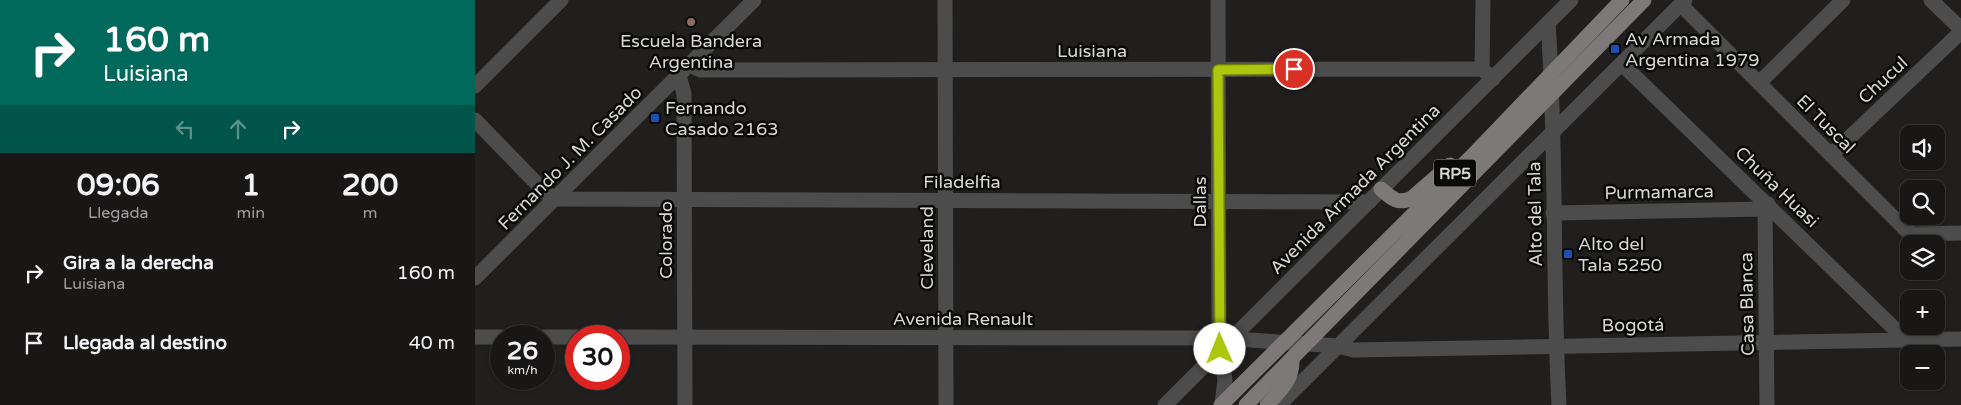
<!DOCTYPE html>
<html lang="es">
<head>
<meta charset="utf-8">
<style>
  :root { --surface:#181716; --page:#252423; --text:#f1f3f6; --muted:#9f9fa1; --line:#363635 }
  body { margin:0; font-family:"Varela Round",sans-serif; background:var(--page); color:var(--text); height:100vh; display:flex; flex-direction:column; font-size:19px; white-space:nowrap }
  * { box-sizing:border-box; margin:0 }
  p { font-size:16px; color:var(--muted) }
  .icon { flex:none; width:28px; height:28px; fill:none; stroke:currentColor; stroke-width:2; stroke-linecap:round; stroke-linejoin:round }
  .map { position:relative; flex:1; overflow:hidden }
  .details { display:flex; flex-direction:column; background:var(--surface); width:475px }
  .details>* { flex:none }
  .guide { background:#00695c; color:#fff; overflow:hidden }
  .tools { position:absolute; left:1425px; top:125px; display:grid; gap:10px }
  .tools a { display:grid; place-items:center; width:45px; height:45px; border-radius:10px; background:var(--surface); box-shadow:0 1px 4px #0004,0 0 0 1px var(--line); font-size:25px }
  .speed { position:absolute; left:15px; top:325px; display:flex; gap:10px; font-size:25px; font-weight:700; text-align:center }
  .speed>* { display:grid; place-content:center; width:65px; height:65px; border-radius:50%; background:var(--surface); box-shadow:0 1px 4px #0004,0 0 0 1px var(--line); line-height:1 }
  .speed small { font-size:12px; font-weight:400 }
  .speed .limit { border:8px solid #d22; background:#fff; color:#111 }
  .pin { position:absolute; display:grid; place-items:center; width:42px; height:42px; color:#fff; margin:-21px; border:2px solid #fff; border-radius:50%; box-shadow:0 1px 5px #0007 }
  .me { position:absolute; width:55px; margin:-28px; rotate:359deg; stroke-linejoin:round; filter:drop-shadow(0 0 4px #0008) }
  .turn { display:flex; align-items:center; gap:18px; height:105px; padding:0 20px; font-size:22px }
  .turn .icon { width:65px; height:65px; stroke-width:2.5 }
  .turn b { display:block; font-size:35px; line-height:42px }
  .lanes { display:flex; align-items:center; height:48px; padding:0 20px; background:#0003; justify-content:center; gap:25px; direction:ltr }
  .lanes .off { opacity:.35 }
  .eta { display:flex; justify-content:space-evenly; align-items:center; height:85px; text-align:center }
  .eta b { font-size:30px; font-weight:700; line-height:35px }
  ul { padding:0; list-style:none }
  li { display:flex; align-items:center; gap:15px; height:70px; padding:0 20px }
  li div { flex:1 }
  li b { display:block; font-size:19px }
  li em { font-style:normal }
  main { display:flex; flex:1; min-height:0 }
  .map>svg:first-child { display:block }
</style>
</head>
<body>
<main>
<section class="details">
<div class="guide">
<div class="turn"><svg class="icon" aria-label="right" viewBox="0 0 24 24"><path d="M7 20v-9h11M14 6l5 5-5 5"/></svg><div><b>160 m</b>Luisiana</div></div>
<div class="lanes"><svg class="icon off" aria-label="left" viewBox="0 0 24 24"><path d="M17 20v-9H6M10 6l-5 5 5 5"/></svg><svg class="icon off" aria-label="ahead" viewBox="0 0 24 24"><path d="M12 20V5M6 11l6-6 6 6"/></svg><svg class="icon" aria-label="right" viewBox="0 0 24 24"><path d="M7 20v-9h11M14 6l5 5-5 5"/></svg></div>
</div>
<div class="eta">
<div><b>09:06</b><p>Llegada</p></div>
<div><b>1</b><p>min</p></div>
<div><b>200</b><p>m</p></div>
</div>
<ul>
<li><svg class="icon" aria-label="right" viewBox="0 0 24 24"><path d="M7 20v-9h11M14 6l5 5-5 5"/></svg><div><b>Gira a la derecha</b><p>Luisiana</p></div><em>160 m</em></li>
<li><svg class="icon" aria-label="arrive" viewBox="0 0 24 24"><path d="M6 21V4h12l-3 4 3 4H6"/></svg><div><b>Llegada al destino</b></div><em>40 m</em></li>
</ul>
</section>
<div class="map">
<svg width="1486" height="405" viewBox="0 0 1486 405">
  <rect width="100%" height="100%" fill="#201f1d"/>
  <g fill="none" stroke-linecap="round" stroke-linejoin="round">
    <!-- minor -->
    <g stroke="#4d4c4c" stroke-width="15">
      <polyline points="470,0 471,405"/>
      <polyline points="743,0 744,338 750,380 747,404"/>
      <polyline points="1456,0 1486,29"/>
      <polyline points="1206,5 1432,231 1438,234 1486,233"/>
      <path d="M1073 23C1082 150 1077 278 1084 405"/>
      <polyline points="1147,64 1429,338"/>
      <polyline points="214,65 226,70 235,70 1007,69 1018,79"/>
      <polyline points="1007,69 1008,0"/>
      <polyline points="204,75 209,94 210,405"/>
      <polyline points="1284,83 1368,0"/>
      <polyline points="0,86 86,0"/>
      <polyline points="0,120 70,192 80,199 894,202"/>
      <polyline points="1356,155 1486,32"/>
      <polyline points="1078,213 1290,209"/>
      <polyline points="0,278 279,0"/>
      <polyline points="0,337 26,337"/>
      <polyline points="69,337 101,337"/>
      <polyline points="144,337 744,338 863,346 879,350 1486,339"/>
      <polyline points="690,405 1096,0"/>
      <polyline points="804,405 1210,0"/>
      <polyline points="1292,405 1290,209 1293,204"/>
    </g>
    <!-- major -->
    <g stroke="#7c7978" stroke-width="15">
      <path d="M906 189C916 198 923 205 937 198L975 165"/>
      <polyline points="746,405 1000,153 1147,0"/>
      <polyline points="771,405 1169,0"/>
      <path d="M792 405C805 391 818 380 817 359"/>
    </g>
  </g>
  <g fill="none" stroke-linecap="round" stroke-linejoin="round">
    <defs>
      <polyline id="route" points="745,349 743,70 819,69"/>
    </defs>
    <!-- route casing -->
    <use href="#route" stroke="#70810a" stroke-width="12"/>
    <!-- route -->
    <use href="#route" stroke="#adc610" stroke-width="9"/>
  </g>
  <!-- markers -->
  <circle fill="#8d6e63" stroke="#090908" stroke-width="2" cx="216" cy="22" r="5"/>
  <g fill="#1a4fb4" stroke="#090908" stroke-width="2">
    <rect x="1135" y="44" width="10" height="10" rx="2.5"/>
    <rect x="175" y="113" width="10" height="10" rx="2.5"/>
    <rect x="1088" y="249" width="10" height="10" rx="2.5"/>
  </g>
  <g text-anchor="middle" stroke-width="5" stroke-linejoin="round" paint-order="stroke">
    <!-- shield labels -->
    <rect fill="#090908" stroke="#9a9998" stroke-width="1" x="959" y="159.5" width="42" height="27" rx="4"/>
    <g font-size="16" font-weight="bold" fill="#d8d7d6">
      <text x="980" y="179">RP5</text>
    </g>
    <!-- poi labels -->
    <g font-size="18" fill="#d8d7d6" stroke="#090908" text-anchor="start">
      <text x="1150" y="45">Av Armada<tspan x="1150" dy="21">Argentina 1979</tspan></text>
      <text x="216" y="47" text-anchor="middle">Escuela Bandera<tspan x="216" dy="21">Argentina</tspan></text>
      <text x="190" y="114">Fernando<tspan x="190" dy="21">Casado 2163</tspan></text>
      <text x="1103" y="250">Alto del<tspan x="1103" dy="21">Tala 5250</tspan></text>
    </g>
    <!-- street labels -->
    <g font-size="18" fill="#d8d7d6" stroke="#090908">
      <text x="617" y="57">Luisiana</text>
      <text transform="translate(1408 80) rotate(-43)" y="6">Chucul</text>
      <text transform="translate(1351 124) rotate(45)" y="6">El Tuscal</text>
      <text transform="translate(95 158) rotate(-45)" y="6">Fernando J. M. Casado</text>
      <text x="487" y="188">Filadelfia</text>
      <text transform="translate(1302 187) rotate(44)" y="6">Chuña Huasi</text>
      <text transform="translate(880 189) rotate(-45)" y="6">Avenida Armada Argentina</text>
      <text transform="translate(1184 192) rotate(-1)" y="6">Purmamarca</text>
      <text transform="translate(725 202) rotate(-90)" y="6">Dallas</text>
      <text transform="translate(1060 214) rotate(-91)" y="6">Alto del Tala</text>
      <text transform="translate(191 240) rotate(-90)" y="6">Colorado</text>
      <text transform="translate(452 248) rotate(-90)" y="6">Cleveland</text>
      <text transform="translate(1272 304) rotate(-91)" y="6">Casa Blanca</text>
      <text x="488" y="325">Avenida Renault</text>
      <text transform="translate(1158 325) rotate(-1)" y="6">Bogotá</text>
    </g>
  </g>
</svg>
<div class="tools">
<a><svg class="icon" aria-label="sound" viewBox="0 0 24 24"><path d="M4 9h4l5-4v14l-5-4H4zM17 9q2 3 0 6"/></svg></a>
<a><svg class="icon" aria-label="search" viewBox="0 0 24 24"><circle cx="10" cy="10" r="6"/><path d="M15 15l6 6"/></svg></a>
<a><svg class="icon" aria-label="layers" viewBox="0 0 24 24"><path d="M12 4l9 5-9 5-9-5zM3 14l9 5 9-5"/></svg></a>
<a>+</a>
<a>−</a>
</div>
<div class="speed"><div>26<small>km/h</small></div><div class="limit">30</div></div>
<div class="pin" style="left:819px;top:69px;background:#d93025"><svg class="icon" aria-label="arrive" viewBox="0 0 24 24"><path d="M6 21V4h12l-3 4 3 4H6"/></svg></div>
<svg class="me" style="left:745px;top:349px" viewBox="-20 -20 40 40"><circle r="19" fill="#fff"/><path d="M0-13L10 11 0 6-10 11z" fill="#adc610"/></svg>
</div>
</main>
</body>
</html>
